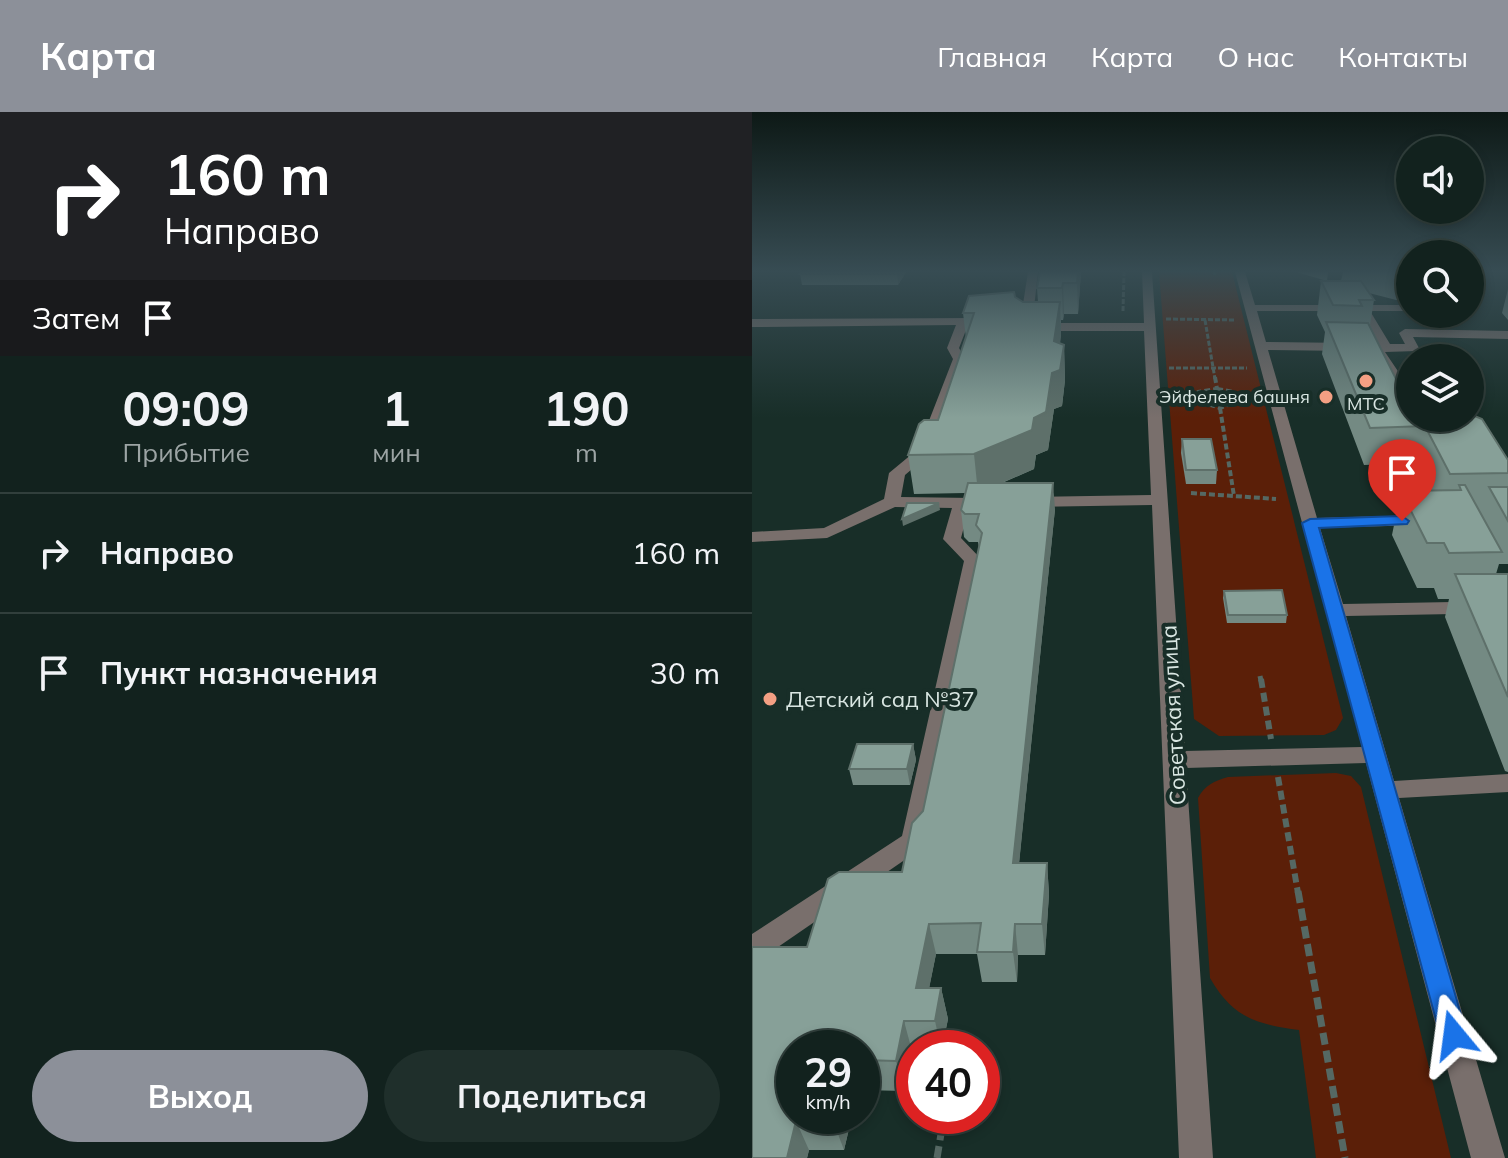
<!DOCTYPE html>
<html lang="ru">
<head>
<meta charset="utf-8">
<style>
  :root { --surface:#12221e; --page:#1f2f2b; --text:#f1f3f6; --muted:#9ca4a4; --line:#313f3c; --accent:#8c9099 }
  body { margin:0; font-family:Mulish,sans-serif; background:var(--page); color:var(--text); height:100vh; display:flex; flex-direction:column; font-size:30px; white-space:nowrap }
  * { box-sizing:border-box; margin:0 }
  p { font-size:26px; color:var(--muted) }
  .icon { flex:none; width:44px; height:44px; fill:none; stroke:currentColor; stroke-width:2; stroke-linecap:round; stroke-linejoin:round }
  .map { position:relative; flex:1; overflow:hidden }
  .side { display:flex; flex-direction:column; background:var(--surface); width:752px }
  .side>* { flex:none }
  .hud { background:#202124; color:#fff; overflow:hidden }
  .controls { position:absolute; left:644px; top:24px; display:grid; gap:16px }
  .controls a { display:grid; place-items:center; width:88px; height:88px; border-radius:50%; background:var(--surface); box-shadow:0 4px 12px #0003,0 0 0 2px var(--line); font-size:40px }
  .speed { position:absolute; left:24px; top:918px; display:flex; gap:16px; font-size:40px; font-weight:700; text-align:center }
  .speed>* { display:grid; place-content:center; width:104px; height:104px; border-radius:50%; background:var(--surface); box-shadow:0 4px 12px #0003,0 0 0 2px var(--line); line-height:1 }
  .speed small { font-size:20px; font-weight:400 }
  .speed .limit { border:12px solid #d22; background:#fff; color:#111 }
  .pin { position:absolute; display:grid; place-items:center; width:68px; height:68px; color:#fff; margin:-82px -34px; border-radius:50% 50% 50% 0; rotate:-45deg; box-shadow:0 0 8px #0007 }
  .pin .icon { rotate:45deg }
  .me { position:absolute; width:88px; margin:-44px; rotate:344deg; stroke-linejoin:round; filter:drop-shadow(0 0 6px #0008) }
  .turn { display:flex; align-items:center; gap:28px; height:168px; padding:0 32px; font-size:36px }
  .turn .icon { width:104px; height:104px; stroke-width:2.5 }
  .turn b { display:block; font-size:56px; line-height:68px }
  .then { display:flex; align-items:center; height:76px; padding:0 32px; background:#0003; gap:16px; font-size:30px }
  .eta { display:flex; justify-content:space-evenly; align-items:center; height:136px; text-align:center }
  .eta b { font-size:48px; font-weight:700; line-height:56px }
  .action { display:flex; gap:16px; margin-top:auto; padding:16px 32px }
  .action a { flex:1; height:92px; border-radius:48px; background:var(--accent); color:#fff; font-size:32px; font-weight:700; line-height:92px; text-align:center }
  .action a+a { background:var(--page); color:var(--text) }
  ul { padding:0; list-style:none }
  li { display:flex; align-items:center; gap:24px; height:120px; padding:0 32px; border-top:2px solid var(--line) }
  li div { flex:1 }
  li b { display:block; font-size:30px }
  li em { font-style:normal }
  header { display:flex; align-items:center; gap:48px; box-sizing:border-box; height:112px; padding:0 40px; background:var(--accent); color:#fff }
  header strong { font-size:38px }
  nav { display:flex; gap:44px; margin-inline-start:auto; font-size:28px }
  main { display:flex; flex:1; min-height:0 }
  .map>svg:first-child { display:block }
</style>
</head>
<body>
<header>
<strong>Карта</strong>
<nav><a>Главная</a><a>Карта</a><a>О нас</a><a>Контакты</a></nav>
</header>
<main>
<section class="side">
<div class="hud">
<div class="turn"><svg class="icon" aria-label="right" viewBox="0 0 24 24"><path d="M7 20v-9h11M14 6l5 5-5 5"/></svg><div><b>160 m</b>Направо</div></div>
<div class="then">Затем<svg class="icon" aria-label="arrive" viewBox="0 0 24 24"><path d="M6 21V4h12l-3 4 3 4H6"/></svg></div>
</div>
<div class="eta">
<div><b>09:09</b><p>Прибытие</p></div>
<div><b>1</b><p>мин</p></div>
<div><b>190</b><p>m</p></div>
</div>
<ul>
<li><svg class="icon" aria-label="right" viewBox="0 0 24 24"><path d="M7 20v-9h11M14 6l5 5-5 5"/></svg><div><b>Направо</b></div><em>160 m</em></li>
<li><svg class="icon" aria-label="arrive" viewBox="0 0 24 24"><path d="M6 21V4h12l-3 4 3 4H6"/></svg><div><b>Пункт назначения</b></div><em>30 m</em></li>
</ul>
<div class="action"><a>Выход</a><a>Поделиться</a></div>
</section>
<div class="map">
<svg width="756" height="1046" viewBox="0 0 756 1046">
  <rect width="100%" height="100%" fill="#182e28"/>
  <!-- green -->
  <g fill="#5b1f08">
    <polygon points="407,160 480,160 591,606 584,618 572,623 467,624 442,607"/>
    <path d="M584 661 599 664 609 675 699 1046H564L547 918C504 912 481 906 458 866L446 686C453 673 462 669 476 665Z"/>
  </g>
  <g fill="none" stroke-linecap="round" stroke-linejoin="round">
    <!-- path-far4 -->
    <g stroke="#556863" stroke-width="3" stroke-dasharray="5 2" stroke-linecap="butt">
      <polyline points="462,160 463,163"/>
      <polyline points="371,199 372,160"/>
      <polyline points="414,207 484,208"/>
      <polyline points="453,208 463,267"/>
      <polyline points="417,256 495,256"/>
    </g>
    <!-- path-far3 -->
    <g stroke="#556863" stroke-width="4" stroke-dasharray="6 3" stroke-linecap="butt">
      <polyline points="463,265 465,277"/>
      <polygon points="465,277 482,280 488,288 468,296 443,288 446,280"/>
      <polyline points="468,296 482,384"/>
      <polyline points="439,381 524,387"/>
    </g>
    <!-- path-far2 -->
    <polyline stroke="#556863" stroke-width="5" stroke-dasharray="8 4" stroke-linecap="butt" points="508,564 509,569"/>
    <!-- path-far1 -->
    <g stroke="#556863" stroke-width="6" stroke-dasharray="9 5" stroke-linecap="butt">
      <polyline points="509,567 519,627"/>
      <polyline points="526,665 546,781"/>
    </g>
    <!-- path -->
    <g stroke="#556863" stroke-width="7" stroke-dasharray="12 6" stroke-linecap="butt">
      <polyline points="546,779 593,1046"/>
      <polyline points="185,1046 192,1004"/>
    </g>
    <!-- minor -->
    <g fill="#796f6c" fill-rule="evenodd">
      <polygon points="276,160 286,160 281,205 275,209 269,205"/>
      <polygon points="390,160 400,160 433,639 610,635 483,160 493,160 503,193 658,193 658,199 618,199 638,232 653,232 647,221 653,217 756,219 756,227 661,225 667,236 665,239 633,240 658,277 658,291 653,290 618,236 625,232 606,199 505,199 514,230 598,231 604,235 598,239 516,238 565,406 670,403 679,408 670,413 568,416 591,492 756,489 756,501 594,504 642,669 756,662 756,680 647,686 753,1046 719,1046 614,651 434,656 461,1046 427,1046 400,393 277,395 269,390 277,385 399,383 392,219 284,219 278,215 284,211 392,211"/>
      <polygon points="224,206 224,212 216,213 207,236 213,247 181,339 153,363 149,385 221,386 229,391 217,396 209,426 230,448 174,729 170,736 10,846 0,849 0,822 150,724 212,449 191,427 200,396 143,395 75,426 0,430 0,420 72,416 132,387 137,361 166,337 201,247 195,236 204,213 0,215 0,207"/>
    </g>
  </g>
  <!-- wall -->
  <g fill="#748a83">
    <polygon points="50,160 154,160 146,173 50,173 48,162"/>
    <polygon points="329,160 326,202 312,202 311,208 309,208 309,222 308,232 312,233 313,268 310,294 302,297 296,338 284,343 282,357 250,371 303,397 267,751 295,751 297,782 293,843 266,843 265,870 230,870 225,842 184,842 177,876 189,876 196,907 190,936 162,936 162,939 160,939 152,979 110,978 110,936 42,936 42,1004 100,1004 92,1038 57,1038 55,1046 0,1046 55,835 150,760 171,699 227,436 226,430 217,430 212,425 209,398 213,381 162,382 156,343 186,308 214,226 211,201 263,185 271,190 286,190 285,176"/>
    <polygon points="544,160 576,160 575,169"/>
    <polygon points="591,160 658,160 658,177 655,173 652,190 617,181 622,188 618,213 648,275 756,348 756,452 747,452 744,462 756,462 756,660 753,659 693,505 697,487 686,487 682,476 665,476 640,423 649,379 679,379 666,351 612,353 570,242 573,220 565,203 569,169 589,169"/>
    <polygon points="756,177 756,208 750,201"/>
    <polygon points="430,327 465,358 464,372 434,372 429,341"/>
    <polygon points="472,479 535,503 534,511 475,511 471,486"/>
    <polygon points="161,632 164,648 158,673 101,673 97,657"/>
  </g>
  <!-- shaded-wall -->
  <g fill="#5e706a">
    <polygon points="146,160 154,160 146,173 145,162"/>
    <polygon points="326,160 329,160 326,202 325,171"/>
    <polygon points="311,171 312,202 311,208 310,176"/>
    <polygon points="308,190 309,222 304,259 312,233 313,268 310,294 302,297 296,338 284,343 282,357 226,381 222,342 282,306"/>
    <polygon points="301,371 303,397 264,782 261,751"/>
    <polygon points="187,391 188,398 151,414 150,407"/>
    <polygon points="161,632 164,648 158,673 155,657"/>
    <polygon points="295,751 297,782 293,843 290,812"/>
    <polygon points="177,812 184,842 171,907 164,876"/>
    <polygon points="263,812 266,843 265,870 261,840"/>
    <polygon points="189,876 196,907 190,936 189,936 183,909"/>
    <polygon points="152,909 160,939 152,979 144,949"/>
    <polygon points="83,1004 100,1004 92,1038 81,1009"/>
    <polygon points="44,1009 57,1038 55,1046 35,1046"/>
  </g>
  <!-- building -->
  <g fill="#87a098" stroke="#5e706a" stroke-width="2">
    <polygon points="50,160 146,160 145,162 48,162"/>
    <polygon points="288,160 326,160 325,171 311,171 310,176 285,176"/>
    <polygon points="569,169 609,169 622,188 607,188 610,194 581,193"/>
    <polygon points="262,180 263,185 271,190 308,190 302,229 312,233 308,258 300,261 294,300 282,306 280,318 222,342 156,343 167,312 172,308 186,308 222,201 211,201 217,184"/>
    <polygon points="574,210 616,211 648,275 658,279 658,306 718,306 718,302 730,307 756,348 756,361 698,362 673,314 618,316"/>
    <polygon points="430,327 459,327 465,358 434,358"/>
    <polygon points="216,371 301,371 261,751 295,751 290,812 263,812 261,840 225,840 229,811 177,812 164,876 189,876 183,909 152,909 144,949 110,948 110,936 42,936 42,1004 83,1004 81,1009 44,1009 35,1046 0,1046 0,835 55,835 76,767 87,760 150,760 160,711 171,699 230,421 224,413 227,402 213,402 209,398"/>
    <polygon points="707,373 713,373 750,440 697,441 692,431 675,431 649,379 709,378"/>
    <polygon points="737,375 756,375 756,409"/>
    <polygon points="155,391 187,391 150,407"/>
    <polygon points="703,462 756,462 756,585"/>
    <polygon points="530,478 535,503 476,503 472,479"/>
    <polygon points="105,632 161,632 155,657 97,657"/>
  </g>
  <!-- sky -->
  <linearGradient id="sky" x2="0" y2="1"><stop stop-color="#0d1916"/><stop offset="0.52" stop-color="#374c53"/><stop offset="1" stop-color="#374c53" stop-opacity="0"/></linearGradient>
  <rect width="756" height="306" fill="url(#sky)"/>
  <!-- route -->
  <polygon fill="#1a73e8" stroke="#114b97" stroke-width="2" points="650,404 657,409 655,412 567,416 715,923 711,933 702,936 692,933 688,923 550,411 558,407"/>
  <!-- markers -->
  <g fill="#f39f83" stroke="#182e28" stroke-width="3">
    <circle cx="614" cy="269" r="8"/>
    <circle cx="574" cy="285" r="8"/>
    <circle cx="18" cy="587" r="8"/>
  </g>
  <g text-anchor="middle" stroke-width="8" stroke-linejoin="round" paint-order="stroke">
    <!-- far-poi labels -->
    <g font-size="18" fill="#d9e6e2" stroke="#182e28" text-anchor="end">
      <text x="558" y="291">Эйфелева башня</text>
      <text x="614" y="298" text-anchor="middle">МТС</text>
    </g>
    <!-- poi labels -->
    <g font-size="22" fill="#d9e6e2" stroke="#182e28" text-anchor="start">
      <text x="34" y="595">Детский сад №37</text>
    </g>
    <!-- street labels -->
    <g font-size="22" fill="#d9e6e2" stroke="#182e28">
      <text transform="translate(421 603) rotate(-93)" y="8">Советская улица</text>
    </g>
  </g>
</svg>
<div class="controls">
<a><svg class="icon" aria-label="sound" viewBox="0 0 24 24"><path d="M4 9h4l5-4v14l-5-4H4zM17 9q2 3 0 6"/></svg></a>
<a><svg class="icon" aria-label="search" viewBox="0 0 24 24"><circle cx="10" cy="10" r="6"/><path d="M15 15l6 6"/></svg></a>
<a><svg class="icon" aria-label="layers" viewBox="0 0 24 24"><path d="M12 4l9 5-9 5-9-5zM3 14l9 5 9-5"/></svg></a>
</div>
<div class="speed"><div>29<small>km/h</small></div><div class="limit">40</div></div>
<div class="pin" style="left:650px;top:409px;background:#d93025"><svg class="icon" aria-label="arrive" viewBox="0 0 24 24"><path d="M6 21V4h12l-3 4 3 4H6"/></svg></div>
<svg class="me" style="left:702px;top:923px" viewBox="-20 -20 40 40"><path d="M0-17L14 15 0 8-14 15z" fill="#1a73e8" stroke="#fff" stroke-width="4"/></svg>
</div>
</main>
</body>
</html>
